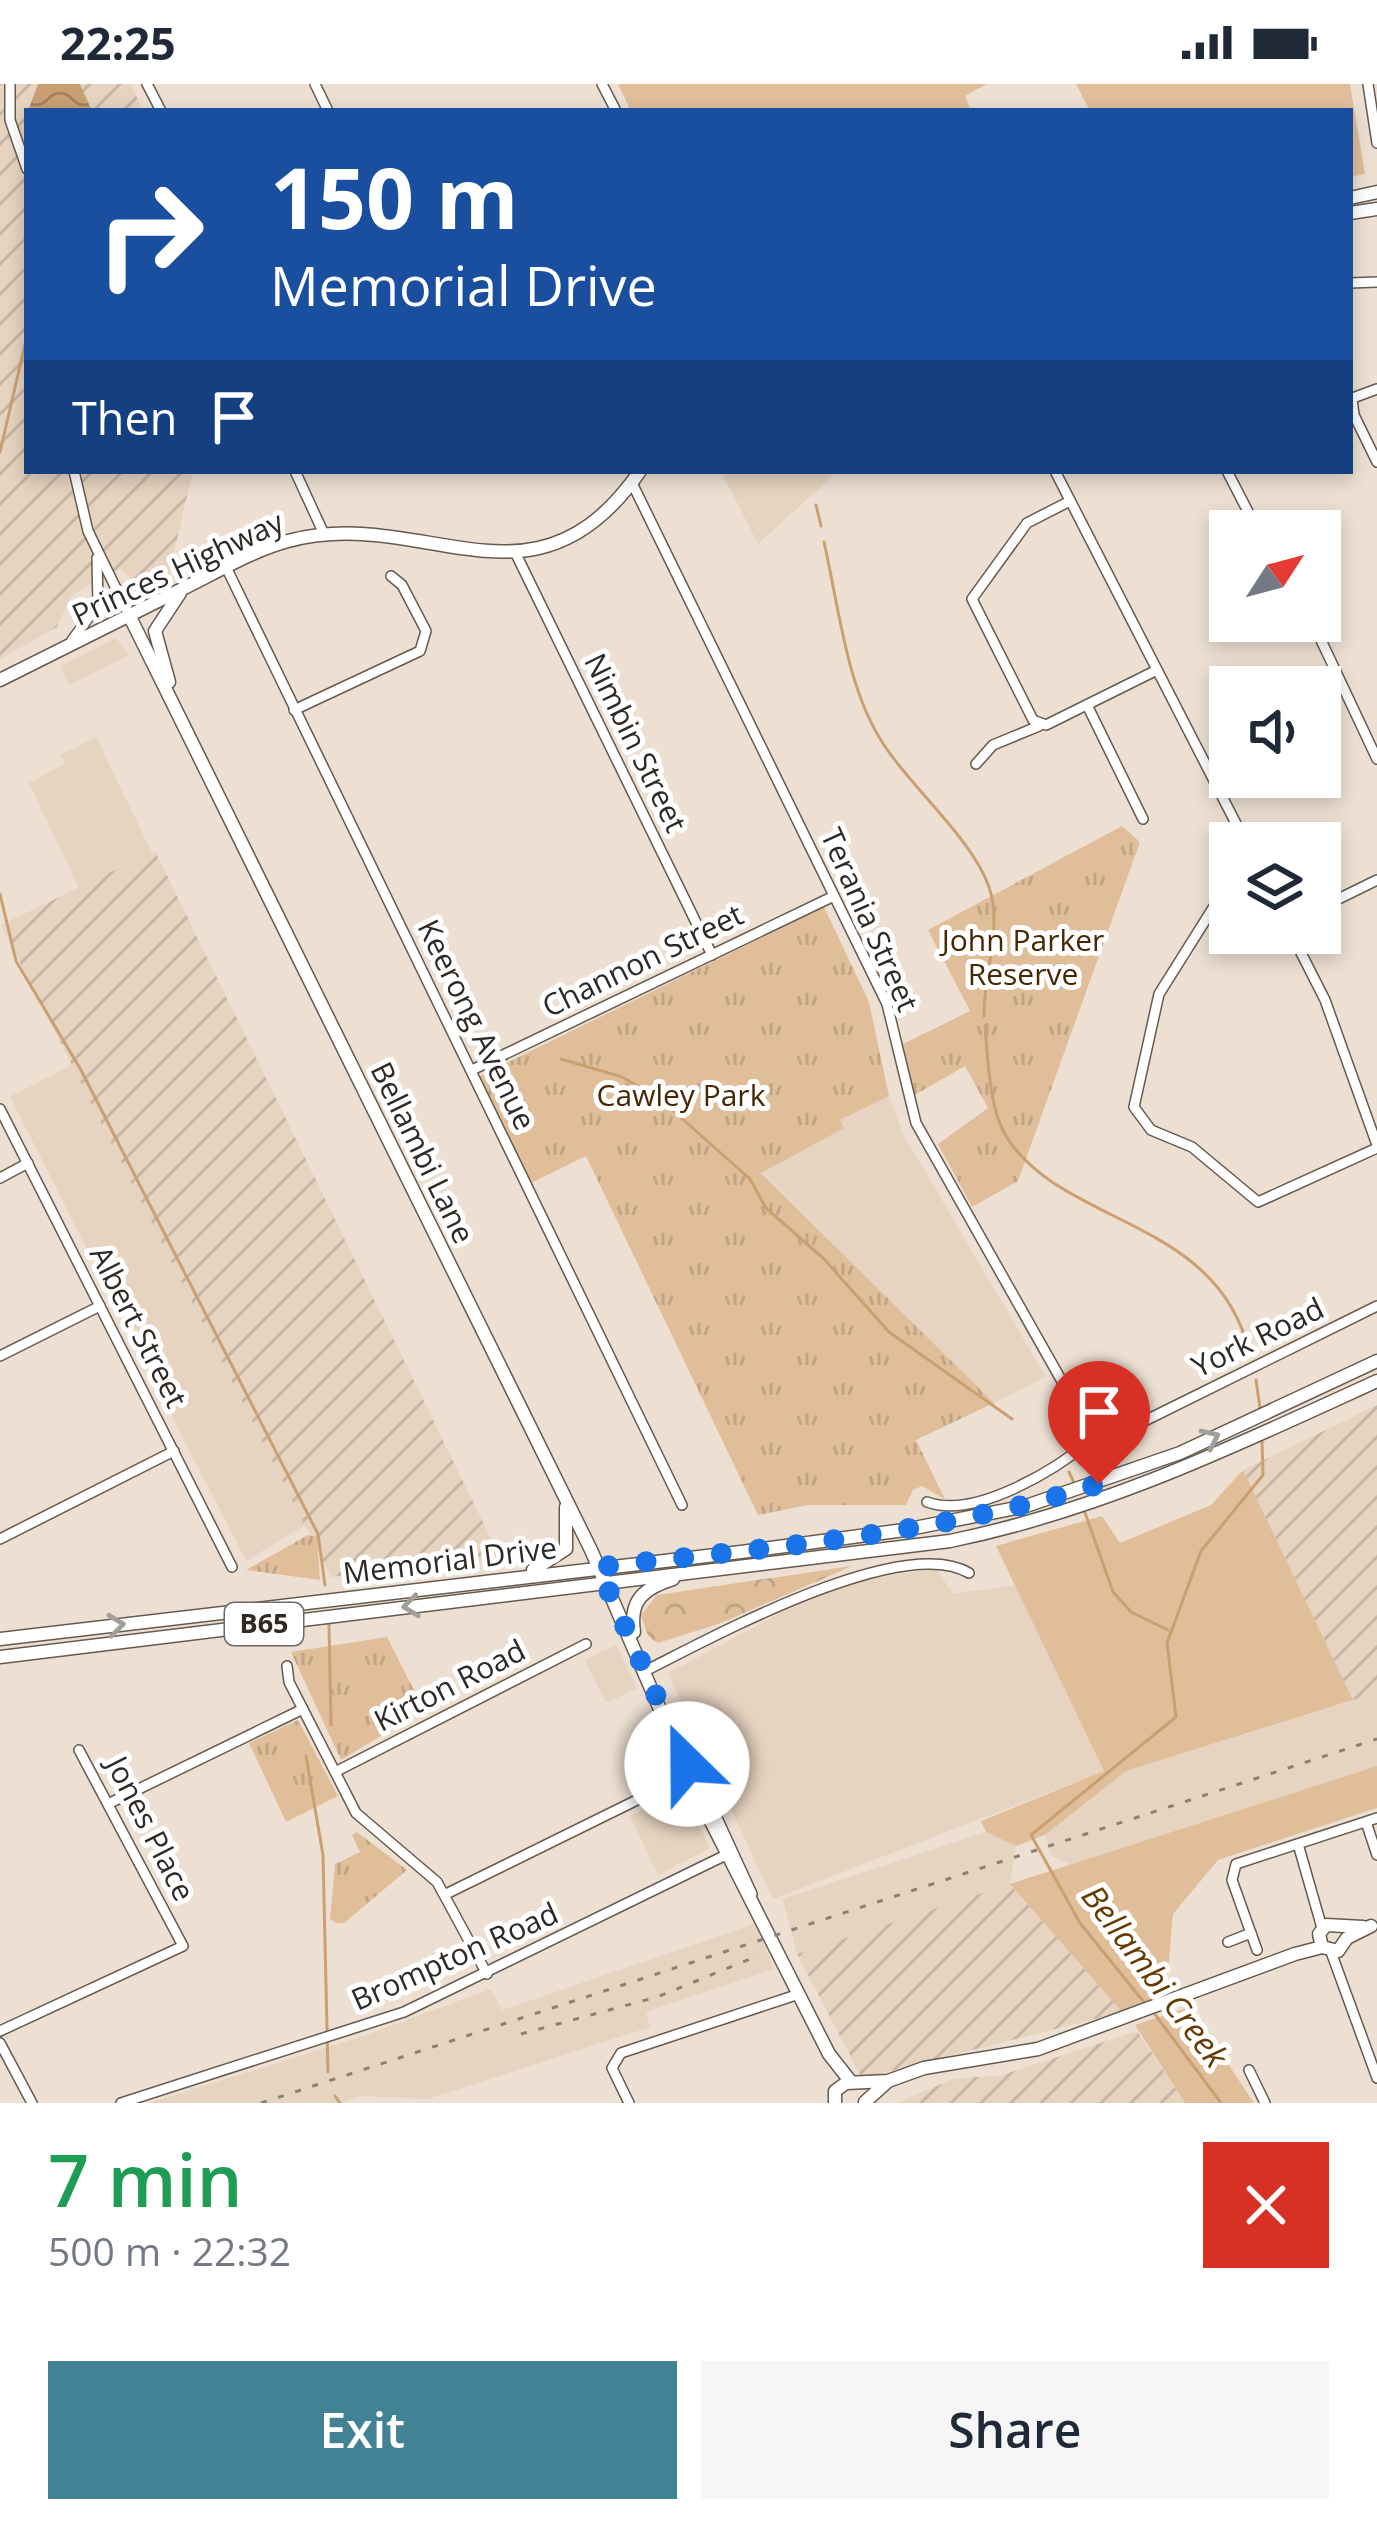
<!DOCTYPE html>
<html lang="en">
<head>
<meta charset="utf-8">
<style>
  :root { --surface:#fff; --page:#f6f6f7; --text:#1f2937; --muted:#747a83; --accent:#418394 }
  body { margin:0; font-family:"Open Sans",sans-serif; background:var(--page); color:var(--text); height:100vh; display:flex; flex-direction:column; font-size:45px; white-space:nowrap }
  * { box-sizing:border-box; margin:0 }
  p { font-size:39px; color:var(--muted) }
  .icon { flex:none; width:66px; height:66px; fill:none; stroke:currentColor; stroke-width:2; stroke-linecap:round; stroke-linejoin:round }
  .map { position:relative; height:2019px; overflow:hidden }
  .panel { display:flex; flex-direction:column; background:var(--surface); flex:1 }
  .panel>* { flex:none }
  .guide { position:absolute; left:24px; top:24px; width:1329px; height:366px; border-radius:0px; box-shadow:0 6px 18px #0003; background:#1a4fa0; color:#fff; overflow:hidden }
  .needle { width:78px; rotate:54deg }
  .controls { position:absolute; left:1209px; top:426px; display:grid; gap:24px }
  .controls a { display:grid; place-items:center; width:132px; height:132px; border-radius:0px; background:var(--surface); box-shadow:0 6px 18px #0003; font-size:60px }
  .pin { position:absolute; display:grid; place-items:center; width:102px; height:102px; color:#fff; margin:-123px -51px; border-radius:50% 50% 50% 0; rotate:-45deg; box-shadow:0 0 12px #0007 }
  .pin .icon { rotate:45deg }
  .me { position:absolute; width:132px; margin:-66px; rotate:337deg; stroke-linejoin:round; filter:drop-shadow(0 0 9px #0008) }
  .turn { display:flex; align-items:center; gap:42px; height:252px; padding:0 48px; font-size:54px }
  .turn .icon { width:156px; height:156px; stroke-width:2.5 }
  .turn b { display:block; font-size:84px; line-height:102px }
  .then { display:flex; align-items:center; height:114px; padding:0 48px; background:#0003; gap:24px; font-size:45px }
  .round { display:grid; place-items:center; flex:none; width:126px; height:126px; border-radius:0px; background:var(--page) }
  .overview { display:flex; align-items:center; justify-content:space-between; height:204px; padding:0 48px }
  h1 { font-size:72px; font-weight:600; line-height:90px; color:#1e9e55 }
  .button { display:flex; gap:24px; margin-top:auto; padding:24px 48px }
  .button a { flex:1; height:138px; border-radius:0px; background:var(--accent); color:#fff; font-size:48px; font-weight:600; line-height:138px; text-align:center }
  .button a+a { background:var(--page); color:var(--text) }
  .status { display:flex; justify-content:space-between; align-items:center; height:84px; padding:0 60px; background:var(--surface); direction:ltr }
  .status svg { height:33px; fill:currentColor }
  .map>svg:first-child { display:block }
</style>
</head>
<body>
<div class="status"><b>22:25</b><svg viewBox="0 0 49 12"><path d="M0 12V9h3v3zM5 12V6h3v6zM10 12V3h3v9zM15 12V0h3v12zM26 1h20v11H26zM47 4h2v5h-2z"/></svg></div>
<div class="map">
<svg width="1377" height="2019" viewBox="0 0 1377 2019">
  <defs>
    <pattern id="industrial-furrows" width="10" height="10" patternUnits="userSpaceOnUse" patternTransform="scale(3)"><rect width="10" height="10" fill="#e6d3c0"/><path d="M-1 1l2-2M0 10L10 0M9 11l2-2" fill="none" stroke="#c6b5a5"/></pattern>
    <pattern id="forest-crowns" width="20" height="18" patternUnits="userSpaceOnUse" patternTransform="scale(3)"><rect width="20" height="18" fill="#e1be9a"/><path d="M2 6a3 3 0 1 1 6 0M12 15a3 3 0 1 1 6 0" fill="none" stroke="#c1a385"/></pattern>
    <pattern id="park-tufts" width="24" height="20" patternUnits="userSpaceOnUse" patternTransform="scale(3)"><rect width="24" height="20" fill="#e1be9a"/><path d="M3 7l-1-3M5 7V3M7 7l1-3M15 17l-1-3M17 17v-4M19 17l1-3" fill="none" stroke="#c1a385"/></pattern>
    <pattern id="water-waves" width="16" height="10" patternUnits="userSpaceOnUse" patternTransform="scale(3)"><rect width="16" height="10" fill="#caa073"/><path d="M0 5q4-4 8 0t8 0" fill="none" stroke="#a4825e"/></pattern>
  </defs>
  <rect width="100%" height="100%" fill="#ede0d3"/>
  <!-- built -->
  <g fill="#e6d3c0">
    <polygon points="721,387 838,387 758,460"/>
    <polygon points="116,554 129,571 69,601 60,582"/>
    <polygon points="96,653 152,769 79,804 29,699 65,680 61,671"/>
    <polygon points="72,981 305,1441 246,1477 10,1013"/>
    <polygon points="889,1012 903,1050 1046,1293 994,1319 761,1088 843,1044 840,1036"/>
    <polygon points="936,1485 953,1510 1015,1501 1104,1687 773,1815 668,1589 783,1528 860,1496"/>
    <polygon points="616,1561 637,1604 606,1619 585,1576"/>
    <polygon points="1377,1609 1377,1682 1071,1780 1052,1773 1045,1751 1126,1687"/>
    <polygon points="682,1707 710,1764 658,1791 630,1732"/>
    <polygon points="986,1748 1016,1762 1010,1800 797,1870 783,1815"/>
    <polygon points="755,1840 774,1885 646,1928 650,1943 428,2015 361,2012 339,2019 149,2019 363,1952 491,1905 502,1926"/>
  </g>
  <!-- industrial -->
  <g fill="url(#industrial-furrows)">
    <polygon points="0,0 131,0 143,27 27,27 27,387 193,387 168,494 141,507 121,484 72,511 57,543 0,575"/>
    <polygon points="155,767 501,1475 331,1493 1,841"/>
    <polygon points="1377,1321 1377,1609 1353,1616 1243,1386"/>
    <polygon points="1010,1800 1122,1928 862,1994 797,1870"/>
    <polygon points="1137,1947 1185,2019 898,2019 953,1995 1002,1991"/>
  </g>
  <!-- grass -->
  <g fill="#e1be9a">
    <polygon points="618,0 987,0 965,12 971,27 631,27"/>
    <polygon points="1076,0 1350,0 1365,90 1350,93 1350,27 1090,27"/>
    <polygon points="1243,1386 1353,1616 1126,1687 1045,1751 1016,1762 986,1748 981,1737 1104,1687 996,1462 1102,1432 1120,1459 1211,1421"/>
    <polygon points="1377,1682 1377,1724 1218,1776 1173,1830 1166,1912 1122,1928 1010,1800"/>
    <polygon points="1190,1923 1254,2019 1185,2019 1135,1941"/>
  </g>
  <!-- forest -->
  <polygon fill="url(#forest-crowns)" points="852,1482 721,1539 658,1559 648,1552 641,1531 657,1511"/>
  <!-- park -->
  <g fill="url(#park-tufts)">
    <polygon points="1122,742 1140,758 1018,1097 972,1123 938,1060 988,1024 965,982 913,1012 903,960 970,927 928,846"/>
    <polygon points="824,823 869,918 889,1012 840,1036 844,1044 761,1089 994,1319 916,1356 945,1415 922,1402 913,1406 906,1421 808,1421 758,1431 586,1072 531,1099 480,992"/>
    <polygon points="308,1451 317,1453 320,1496 246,1486"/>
    <polygon points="387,1553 424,1626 341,1676 291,1568"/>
    <polygon points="298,1636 338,1712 286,1738 249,1659"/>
    <polygon points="357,1748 407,1786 344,1839 336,1839 330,1835 335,1780 360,1768 352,1751"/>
  </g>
  <!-- water -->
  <polygon fill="url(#water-waves)" points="38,0 80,0 92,27 28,27"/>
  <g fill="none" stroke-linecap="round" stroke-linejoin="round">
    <!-- stream -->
    <g stroke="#caa073" stroke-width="3">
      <polyline points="0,368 27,252"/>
      <polyline points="816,421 821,442"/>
      <path d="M824 458C839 524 847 606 884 661 911 703 973 756 989 803 1003 844 983 891 984 932"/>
      <polyline points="0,810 16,877 81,986 318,1450 325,1501"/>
      <path d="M985 942C988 974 989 1025 1006 1052 1061 1142 1216 1133 1249 1267"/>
      <polyline points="561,975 622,993 660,1015 750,1095 766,1124 824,1175 889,1248 1012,1335"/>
      <polyline points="1256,1296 1260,1324"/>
      <polyline points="1069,1388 1076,1403"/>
      <polyline points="1083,1423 1113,1508 1131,1528 1168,1546"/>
      <polyline points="329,1540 331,1641"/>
      <polyline points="306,1672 323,1771 328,1988"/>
      <polyline points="1147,1922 1080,1839 1031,1751 1176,1633 1167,1559 1201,1467 1263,1391 1262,1357"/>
      <polyline points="1154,1929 1221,2019"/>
      <polyline points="335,2012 340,2019"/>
    </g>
    <defs>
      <g id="minor">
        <polyline points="10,0 10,36 27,85"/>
        <polyline points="147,0 161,27"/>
        <polyline points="315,0 328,27"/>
        <polyline points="602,0 616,27"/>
        <polyline points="1368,0 1377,59"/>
        <polyline points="1350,199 1377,198"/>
        <polyline points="1350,315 1377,305"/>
        <polyline points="1352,315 1354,331 1377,378"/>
        <polyline points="74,387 88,447 129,531"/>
        <polyline points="295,387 324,450"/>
        <polyline points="1055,387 1246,759"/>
        <polyline points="1227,387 1258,447"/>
        <polyline points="632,399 887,920 916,1039 1094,1354"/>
        <polyline points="1070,417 1027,439 972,515 1033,636 1046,641 1157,586"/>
        <polyline points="515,468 712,871"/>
        <polyline points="226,483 682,1421"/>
        <polyline points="1312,537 1377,675"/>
        <polyline points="72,556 98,521 97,474"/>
        <polyline points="1087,621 1143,735"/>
        <polyline points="294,626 420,567 426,547 402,501 391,492"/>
        <polyline points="976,680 993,661 1039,642"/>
        <polyline points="1230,797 1159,910 1134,1023 1151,1046 1192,1063 1258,1118 1377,1064"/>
        <polyline points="1320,824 1377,796"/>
        <polyline points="1291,849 1325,916 1377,1061"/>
        <polyline points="472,986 834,812"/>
        <polyline points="0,1025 232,1483"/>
        <polyline points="0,1094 28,1079"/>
        <polyline points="0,1272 100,1222"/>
        <polyline points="1094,1354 1108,1355 1377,1222"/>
        <path d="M927 1418C975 1436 1057 1385 1094 1354"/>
        <polyline points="0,1455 174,1367"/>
        <polyline points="287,1582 289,1598 356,1729 437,1798 487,1890"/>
        <path d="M647 1586C713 1553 902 1449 969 1489"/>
        <polyline points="335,1688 586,1560"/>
        <polyline points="657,1709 689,1699"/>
        <polyline points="110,1719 303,1625"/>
        <polyline points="712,1723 752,1810"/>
        <polyline points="1366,1738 1377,1771"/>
        <polyline points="1298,1760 1322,1844"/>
        <polyline points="446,1810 641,1714 684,1684"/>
        <polyline points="1228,1858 1251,1849"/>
        <polyline points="1257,1866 1232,1796 1236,1780 1377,1734"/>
        <polyline points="1331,1868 1377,1994"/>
        <polyline points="0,1947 183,1862 79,1666"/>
        <polyline points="0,1959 32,2019"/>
        <polyline points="1249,1986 1265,2019"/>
        <polyline points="121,2019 404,1928 730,1769"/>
        <polyline points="629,2019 612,1984 621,1969 799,1910"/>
      </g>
      <g id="major">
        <polyline points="1350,114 1377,108"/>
        <polyline points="1350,129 1377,125"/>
        <polyline points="129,531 591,1466 685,1683"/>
        <path d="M0 596C60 566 120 536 180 506 215 489 251 467 288 457 425 420 533 541 640 387"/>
        <polyline points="169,598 155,547 180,509"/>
        <polyline points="533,1486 566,1465 566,1423"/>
        <path d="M634 1548C629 1516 644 1504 673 1495"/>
        <polyline points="0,1555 741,1468 904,1446 1026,1422 1180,1369 1377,1277"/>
        <path d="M0 1573 950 1457C1102 1426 1237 1361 1377 1297"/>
        <circle cx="696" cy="1689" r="12"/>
        <polyline points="692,1700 829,1970 851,1998"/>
        <polyline points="1322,1863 1319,1850 1326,1841 1363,1843"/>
        <polyline points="865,2018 887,1998"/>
        <polyline points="835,2019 835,2007 846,1999 888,1997 924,1984 1038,1965 1295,1870 1322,1863 1338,1867 1347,1854 1371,1842"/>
      </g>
    </defs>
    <!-- minor casing -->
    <use href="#minor" stroke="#665a4f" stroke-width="12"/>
    <!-- major casing -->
    <use href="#major" stroke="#665a4f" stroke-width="15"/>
    <!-- minor -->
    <use href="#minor" stroke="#fff" stroke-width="9"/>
    <!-- major -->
    <use href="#major" stroke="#fff" stroke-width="12"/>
    <!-- rail -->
    <g stroke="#898077" stroke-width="3" stroke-dasharray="6 12" stroke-linecap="butt">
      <polyline points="521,1950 657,1913 760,1871"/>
      <polyline points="261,2019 1377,1655"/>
    </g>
  </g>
  <!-- one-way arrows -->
  <defs><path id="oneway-chevron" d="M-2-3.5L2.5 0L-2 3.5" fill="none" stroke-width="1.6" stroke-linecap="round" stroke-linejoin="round" transform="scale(3)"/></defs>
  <g stroke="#a19f9c">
    <use href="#oneway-chevron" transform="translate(1211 1354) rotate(-25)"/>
    <use href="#oneway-chevron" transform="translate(411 1522) rotate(173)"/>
    <use href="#oneway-chevron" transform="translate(116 1541) rotate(-7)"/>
  </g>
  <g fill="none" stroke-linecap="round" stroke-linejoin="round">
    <!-- route -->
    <path stroke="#1a73e8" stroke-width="21" stroke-dasharray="0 37.8" d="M687 1680 598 1483C766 1464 937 1451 1099 1400"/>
  </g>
  <g text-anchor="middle" stroke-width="10" stroke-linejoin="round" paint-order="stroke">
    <!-- shield labels -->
    <rect fill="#fff" stroke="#6d6966" stroke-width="3" x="225" y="1519" width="78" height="42" rx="9"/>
    <g font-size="27" font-weight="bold" fill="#2e2924">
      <text x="264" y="1549">B65</text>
    </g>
    <!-- street labels -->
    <g font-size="30" fill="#2e2924" stroke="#fff">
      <text transform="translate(178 485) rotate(-25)" y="10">Princes Highway</text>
      <text transform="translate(635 659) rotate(64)" y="10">Nimbin Street</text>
      <text transform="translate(869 836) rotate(66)" y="10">Terania Street</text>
      <text transform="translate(643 877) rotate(-26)" y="10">Channon Street</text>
      <text transform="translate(476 941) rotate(64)" y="10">Keerong Avenue</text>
      <text transform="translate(422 1069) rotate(64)" y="10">Bellambi Lane</text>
      <text transform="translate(138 1243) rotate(63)" y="10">Albert Street</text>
      <text transform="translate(1258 1254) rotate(-26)" y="10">York Road</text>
      <text transform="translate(450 1477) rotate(-7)" y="10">Memorial Drive</text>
      <text transform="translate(450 1602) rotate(-27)" y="10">Kirton Road</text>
      <text transform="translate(150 1745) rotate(63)" y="10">Jones Place</text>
      <text transform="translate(455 1873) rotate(-24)" y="10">Brompton Road</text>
    </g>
    <!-- park labels -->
    <g font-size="30" fill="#452803" stroke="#fff">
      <text x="1023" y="867">John Parker<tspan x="1023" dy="34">Reserve</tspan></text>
      <text x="681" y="1022">Cawley Park</text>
    </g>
    <!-- water labels -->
    <g font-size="33" font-style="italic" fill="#643b01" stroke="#fff">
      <text transform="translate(1155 1892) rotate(53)" y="12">Bellambi Creek</text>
    </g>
  </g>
</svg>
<div class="controls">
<a><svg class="needle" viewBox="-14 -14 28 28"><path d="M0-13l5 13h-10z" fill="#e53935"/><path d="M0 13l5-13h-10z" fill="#747a83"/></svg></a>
<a><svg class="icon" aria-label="sound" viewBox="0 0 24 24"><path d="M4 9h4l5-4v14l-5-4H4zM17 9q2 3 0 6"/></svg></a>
<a><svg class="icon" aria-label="layers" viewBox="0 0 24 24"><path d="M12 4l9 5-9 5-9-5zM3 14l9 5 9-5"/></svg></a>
</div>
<div class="pin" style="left:1099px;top:1400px;background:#d93025"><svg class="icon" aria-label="arrive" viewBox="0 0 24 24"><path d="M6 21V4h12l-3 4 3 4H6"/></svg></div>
<svg class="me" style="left:687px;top:1680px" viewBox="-20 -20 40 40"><circle r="19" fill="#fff"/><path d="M0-13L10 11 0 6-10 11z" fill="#1a73e8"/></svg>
<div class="guide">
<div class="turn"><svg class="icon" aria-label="right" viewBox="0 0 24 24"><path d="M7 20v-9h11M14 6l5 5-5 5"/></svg><div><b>150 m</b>Memorial Drive</div></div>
<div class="then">Then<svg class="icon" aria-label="arrive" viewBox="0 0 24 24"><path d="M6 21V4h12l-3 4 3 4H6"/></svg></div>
</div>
</div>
<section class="panel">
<div class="overview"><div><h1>7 min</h1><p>500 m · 22:32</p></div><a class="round" style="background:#d93025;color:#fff"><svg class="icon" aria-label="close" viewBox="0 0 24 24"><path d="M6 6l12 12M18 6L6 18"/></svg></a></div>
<div class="button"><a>Exit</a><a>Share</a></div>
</section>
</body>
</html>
